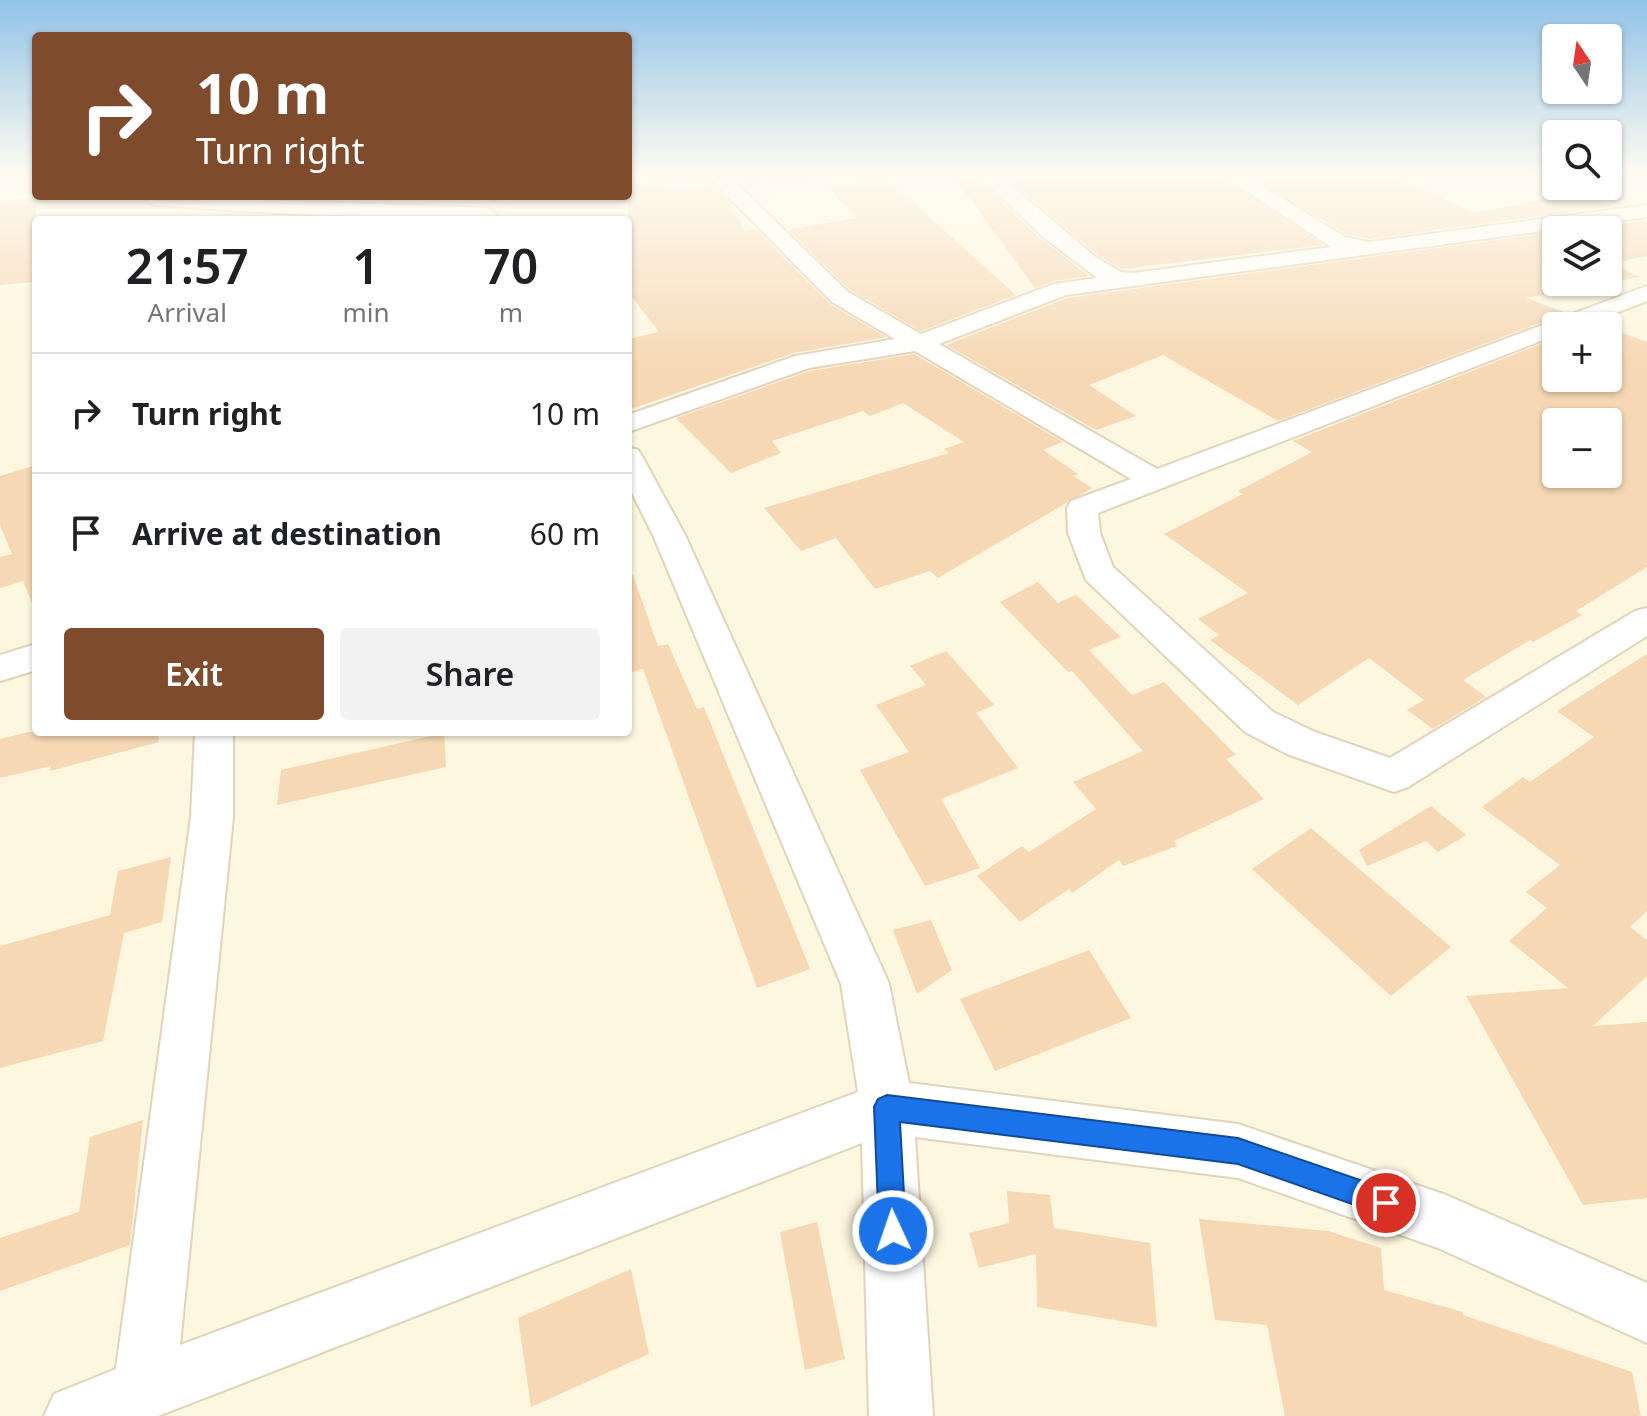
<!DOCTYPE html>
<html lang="en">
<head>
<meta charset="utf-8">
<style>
  :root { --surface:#fff; --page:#f2f2f2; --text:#202124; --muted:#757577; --line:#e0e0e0; --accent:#7f4b2d }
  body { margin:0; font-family:"Noto Sans",sans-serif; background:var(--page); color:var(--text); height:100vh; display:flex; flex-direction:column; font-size:30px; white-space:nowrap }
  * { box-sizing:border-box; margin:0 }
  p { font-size:26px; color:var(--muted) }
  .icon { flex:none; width:44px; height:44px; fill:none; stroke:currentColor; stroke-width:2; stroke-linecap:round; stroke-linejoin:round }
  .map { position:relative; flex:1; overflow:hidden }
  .details { position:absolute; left:32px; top:216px; width:600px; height:520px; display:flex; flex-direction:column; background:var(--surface); border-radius:8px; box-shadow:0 2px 6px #0004 }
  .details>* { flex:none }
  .banner { position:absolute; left:32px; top:32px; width:600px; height:168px; border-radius:8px; box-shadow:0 2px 6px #0004; background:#7f4b2d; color:#fff; overflow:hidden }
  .needle { width:52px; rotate:347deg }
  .tools { position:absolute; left:1542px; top:24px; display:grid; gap:16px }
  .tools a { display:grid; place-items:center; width:80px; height:80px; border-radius:8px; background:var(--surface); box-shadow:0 2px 6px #0004; font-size:40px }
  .pin { position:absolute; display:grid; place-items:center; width:68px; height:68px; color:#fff; margin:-34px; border:4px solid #fff; border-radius:50%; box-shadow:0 2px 8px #0007 }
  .me { position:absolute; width:88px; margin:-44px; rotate:357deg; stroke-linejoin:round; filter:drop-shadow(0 0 6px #0008) }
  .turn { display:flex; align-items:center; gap:28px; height:168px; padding:0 32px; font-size:36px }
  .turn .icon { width:104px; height:104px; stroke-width:2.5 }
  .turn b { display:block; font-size:56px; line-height:68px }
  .eta { display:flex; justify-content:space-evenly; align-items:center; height:136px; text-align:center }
  .eta b { font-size:48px; font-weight:600; line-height:56px }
  .button { display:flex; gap:16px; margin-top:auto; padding:16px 32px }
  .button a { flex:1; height:92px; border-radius:8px; background:var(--accent); color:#fff; font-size:32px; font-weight:600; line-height:92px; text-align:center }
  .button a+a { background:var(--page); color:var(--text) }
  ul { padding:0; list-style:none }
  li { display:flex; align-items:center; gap:24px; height:120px; padding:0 32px; border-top:2px solid var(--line) }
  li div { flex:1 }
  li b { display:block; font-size:30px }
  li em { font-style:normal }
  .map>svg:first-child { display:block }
</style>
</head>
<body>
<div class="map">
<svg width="1647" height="1416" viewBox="0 0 1647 1416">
  <rect width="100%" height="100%" fill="#fef7df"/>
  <!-- building -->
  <g fill="#f6d8b4" fill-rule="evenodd">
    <polygon points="1017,173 1020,176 1068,173 1216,173 1323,245 1122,269 1099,256 1002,174"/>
    <polygon points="1246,173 1388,173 1476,213 1576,193 1613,206 1369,239 1346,234"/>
    <polygon points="976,176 1040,238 1089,276 1054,281 1035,288 954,177"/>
    <polygon points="880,179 888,180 1016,295 921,331 850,290 788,230 856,218 828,187"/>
    <polygon points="664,182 665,190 713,186 730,202 744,231 756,229 830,304 886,337 794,353 628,410 628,339 659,332 628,292 628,185"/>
    <polygon points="36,197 36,282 0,285 0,201"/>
    <polygon points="1643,221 1647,223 1647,256 1611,263 1640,277 1526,298 1567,313 1278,421 1163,355 1089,385 1136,416 1096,430 946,345 1067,298 1556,232 1556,282 1608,282 1608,230 1573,230"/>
    <path d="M1608 328 1647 342V567L1576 611 1582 615 1533 642 1530 640 1463 680 1486 697 1433 729 1407 710 1424 700 1369 658 1298 705 1210 640 1219 635 1198 619 1248 593 1164 534 1243 494 1238 491 1312 452 1293 441 1556 338V378H1608ZM1556 422H1608V474H1556Z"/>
    <polygon points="914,354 1063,442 1043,450 1078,474 1073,476 1092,488 938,578 930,571 875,589 836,538 801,551 764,508 949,453 944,449 964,442 903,403 870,416 863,411 772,441 781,453 731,473 676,418 810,371"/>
    <polygon points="36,465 36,610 35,610 23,581 0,588 0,557 12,554 0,525 0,476"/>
    <polygon points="633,575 658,646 668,644 697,709 704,707 810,969 757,988 643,669 628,673 628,576"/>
    <polygon points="1038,582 1058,603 1076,595 1121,637 1089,650 1132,695 1164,682 1236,755 1226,759 1264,799 1174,841 1177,846 1123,866 1119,860 1072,893 1069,889 1020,922 977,876 1022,846 1029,852 1096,809 1073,782 1143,751 1072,671 1068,672 1000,602"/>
    <polygon points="946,651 994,705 976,713 1018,768 941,799 980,868 925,886 860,770 909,752 876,705 926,685 910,666"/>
    <polygon points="1647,654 1647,911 1630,927 1647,940 1647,976 1593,1026 1647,1022 1647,1198 1583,1205 1466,996 1568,988 1509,941 1547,908 1526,892 1560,865 1482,807 1523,777 1530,782 1594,737 1557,711"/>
    <polygon points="28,732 158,732 159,742 50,771 51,766 0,778 0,739"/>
    <polygon points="444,733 446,767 277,805 281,770"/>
    <polygon points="1431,806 1466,835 1438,852 1426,841 1367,866 1359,850"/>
    <polygon points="1311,828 1451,947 1391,996 1252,869"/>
    <polygon points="171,857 162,922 124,933 103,1041 0,1068 0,946 110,915 118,871"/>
    <polygon points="931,920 952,970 917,994 893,930"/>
    <polygon points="1089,950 1131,1018 995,1071 960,999"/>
    <polygon points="143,1120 130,1245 0,1291 0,1238 79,1212 90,1137"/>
    <polygon points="1007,1191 1050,1195 1054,1228 1150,1243 1157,1327 1037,1307 1036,1254 979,1268 969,1233 1009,1223"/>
    <polygon points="1199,1219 1328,1231 1381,1248 1384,1290 1463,1312 1463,1315 1632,1372 1641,1416 1285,1416 1267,1325 1215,1320"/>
    <polygon points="817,1222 845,1359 805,1370 780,1232"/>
    <polygon points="631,1269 649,1354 531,1407 518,1318"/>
  </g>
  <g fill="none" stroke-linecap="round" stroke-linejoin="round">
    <defs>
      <g id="minor">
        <polygon points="630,173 819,173 810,179 732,179 848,292 921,334 1054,284 1097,278 1042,236 977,173 996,173 1097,258 1121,272 1134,273 1331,247 1219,173 1241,173 1345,237 1369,242 1647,205 1647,217 1066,295 939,344 1157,469 1647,286 1647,301 1582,326 1556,326 1556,335 1098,513 1100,533 1113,567 1273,712 1315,732 1390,758 1635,611 1647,608 1647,636 1408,787 1394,792 1287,754 1245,732 1086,580 1068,533 1067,508 1071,501 1131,479 915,351 809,368 628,432 628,415 795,356 895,339 832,302 711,179 639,179"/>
        <polygon points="147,196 487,208 497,214 494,218 485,220 276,213 155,205 148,203"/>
        <polygon points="628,447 638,450 642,456 685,535 882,968 889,984 909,1083 1238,1124 1446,1195 1647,1283 1647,1343 1438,1248 1238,1178 915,1137 933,1416 869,1416 862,1143 158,1416 44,1416 54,1394 116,1369 191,817 195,732 233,732 233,817 180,1345 858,1092 841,984 653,535 628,485"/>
        <polygon points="36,644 36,670 0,681 0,655"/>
      </g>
    </defs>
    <!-- minor casing -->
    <use href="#minor" stroke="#e3d3ba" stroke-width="4"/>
    <!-- minor -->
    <use href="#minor" fill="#fff" fill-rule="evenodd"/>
  </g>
  <!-- sky -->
  <linearGradient id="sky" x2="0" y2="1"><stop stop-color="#92c3e8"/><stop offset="0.47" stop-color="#fffbf1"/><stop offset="1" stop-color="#fffbf1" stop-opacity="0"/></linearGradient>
  <rect width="1647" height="371" fill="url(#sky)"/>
  <!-- route -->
  <polygon fill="#1a73e8" stroke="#114b97" stroke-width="2" points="887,1095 1238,1138 1386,1189 1396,1193 1400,1203 1396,1212 1386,1216 1238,1164 900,1122 906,1231 902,1240 893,1244 883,1240 879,1231 874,1107 878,1099"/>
</svg>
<div class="tools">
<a><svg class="needle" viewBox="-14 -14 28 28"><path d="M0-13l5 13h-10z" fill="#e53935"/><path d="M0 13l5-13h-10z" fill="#757577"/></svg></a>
<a><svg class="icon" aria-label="search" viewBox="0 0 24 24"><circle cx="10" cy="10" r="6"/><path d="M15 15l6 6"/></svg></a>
<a><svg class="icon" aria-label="layers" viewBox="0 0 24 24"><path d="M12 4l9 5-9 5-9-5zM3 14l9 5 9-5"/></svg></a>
<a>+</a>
<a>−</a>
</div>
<div class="pin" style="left:1386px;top:1203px;background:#d93025"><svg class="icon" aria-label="arrive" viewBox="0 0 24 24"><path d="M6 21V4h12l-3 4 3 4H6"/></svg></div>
<svg class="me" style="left:893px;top:1231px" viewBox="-20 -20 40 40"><circle r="17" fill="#1a73e8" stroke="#fff" stroke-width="3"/><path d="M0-11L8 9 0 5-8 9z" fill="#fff"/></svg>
<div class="banner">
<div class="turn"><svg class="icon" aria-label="right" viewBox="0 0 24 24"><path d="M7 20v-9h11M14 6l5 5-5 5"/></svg><div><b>10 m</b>Turn right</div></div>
</div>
<section class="details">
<div class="eta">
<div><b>21:57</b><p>Arrival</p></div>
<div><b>1</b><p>min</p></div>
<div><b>70</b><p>m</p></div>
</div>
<ul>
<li><svg class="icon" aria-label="right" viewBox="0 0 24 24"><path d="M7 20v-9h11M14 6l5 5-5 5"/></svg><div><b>Turn right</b></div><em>10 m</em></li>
<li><svg class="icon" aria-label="arrive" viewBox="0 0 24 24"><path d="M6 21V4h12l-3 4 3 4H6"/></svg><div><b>Arrive at destination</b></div><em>60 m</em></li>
</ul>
<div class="button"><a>Exit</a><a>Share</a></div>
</section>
</div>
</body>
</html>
